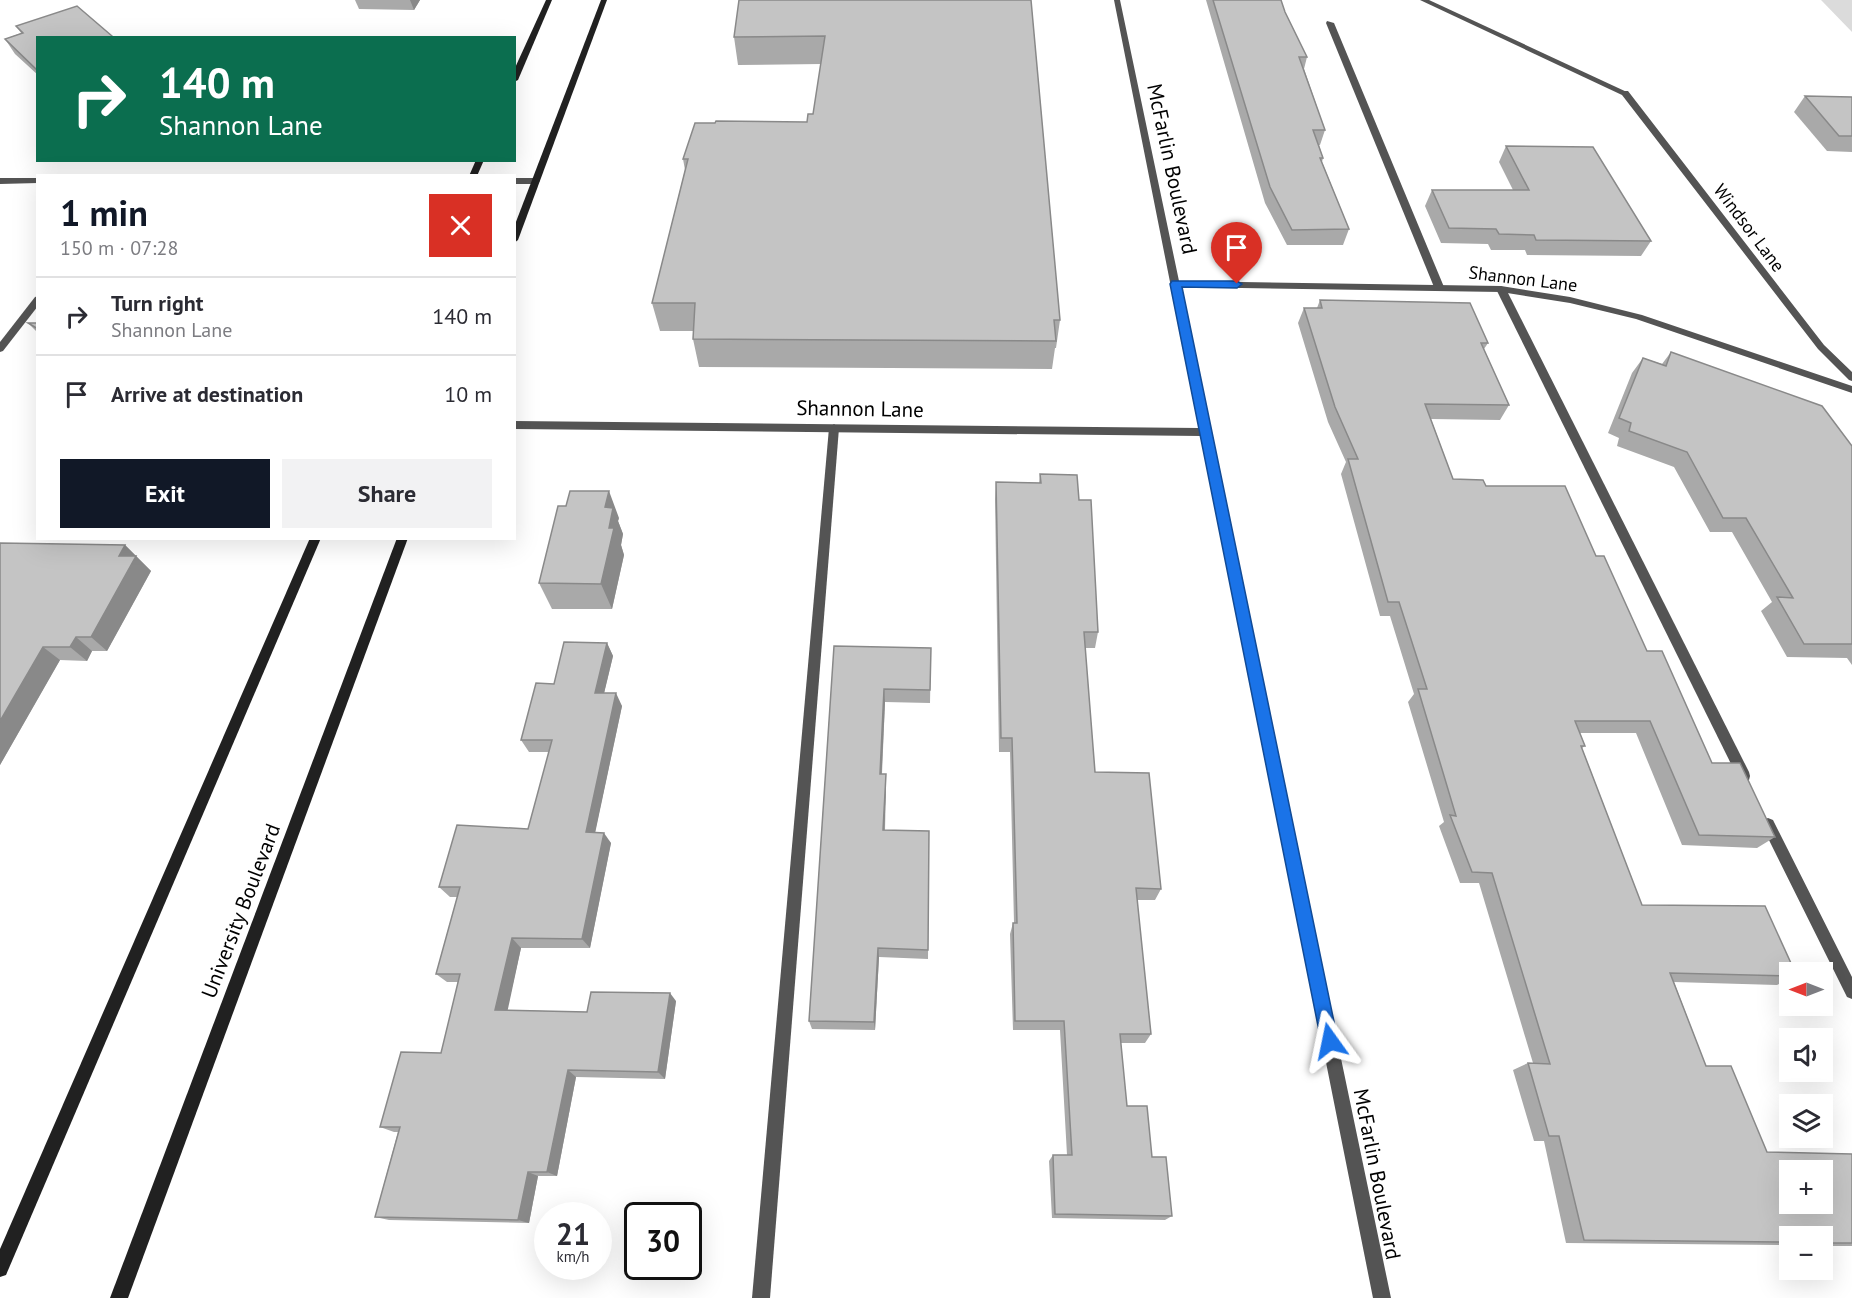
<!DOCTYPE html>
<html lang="en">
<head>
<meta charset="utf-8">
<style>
  :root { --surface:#fff; --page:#f2f2f3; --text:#2b2b33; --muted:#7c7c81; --line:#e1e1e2; --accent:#111827 }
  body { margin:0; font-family:"PT Sans",sans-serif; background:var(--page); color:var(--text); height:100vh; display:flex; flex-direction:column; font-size:22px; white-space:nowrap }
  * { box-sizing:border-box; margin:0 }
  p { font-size:20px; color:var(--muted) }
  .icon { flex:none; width:33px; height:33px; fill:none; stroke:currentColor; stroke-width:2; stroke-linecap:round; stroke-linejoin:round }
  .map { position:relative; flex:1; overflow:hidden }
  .side { position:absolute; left:36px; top:174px; width:480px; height:366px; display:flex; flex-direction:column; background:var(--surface); border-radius:0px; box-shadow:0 6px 24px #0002 }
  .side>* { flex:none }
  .hud { position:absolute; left:36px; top:36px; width:480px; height:126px; border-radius:0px; box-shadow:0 6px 24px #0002; background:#0b6e4f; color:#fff; overflow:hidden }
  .needle { width:39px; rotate:270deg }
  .controls { position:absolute; left:1779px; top:962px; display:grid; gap:12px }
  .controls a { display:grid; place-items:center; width:54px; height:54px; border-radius:0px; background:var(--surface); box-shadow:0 6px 24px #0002; font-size:30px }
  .speed { position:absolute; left:534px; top:1202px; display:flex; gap:12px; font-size:30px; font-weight:700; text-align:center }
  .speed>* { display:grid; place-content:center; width:78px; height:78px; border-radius:50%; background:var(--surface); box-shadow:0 6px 24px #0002; line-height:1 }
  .speed small { font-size:15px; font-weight:400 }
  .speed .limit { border:3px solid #111; border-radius:9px; background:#fff; color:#111 }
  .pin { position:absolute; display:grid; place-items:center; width:51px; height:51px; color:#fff; margin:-62px -26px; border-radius:50% 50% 50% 0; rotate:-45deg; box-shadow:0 0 6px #0007 }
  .pin .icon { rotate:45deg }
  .me { position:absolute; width:66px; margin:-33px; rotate:348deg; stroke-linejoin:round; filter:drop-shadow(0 0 4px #0008) }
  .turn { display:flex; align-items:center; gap:21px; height:126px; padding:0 24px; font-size:27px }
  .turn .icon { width:78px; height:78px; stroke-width:2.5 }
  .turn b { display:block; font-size:42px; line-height:51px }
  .round { display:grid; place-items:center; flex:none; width:63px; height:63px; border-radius:0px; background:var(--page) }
  .summary { display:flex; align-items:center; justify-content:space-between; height:102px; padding:0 24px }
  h1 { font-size:36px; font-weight:600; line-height:45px; color:var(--accent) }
  .cta { display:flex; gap:12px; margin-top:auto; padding:12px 24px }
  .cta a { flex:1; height:69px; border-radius:0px; background:var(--accent); color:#fff; font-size:24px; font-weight:600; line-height:69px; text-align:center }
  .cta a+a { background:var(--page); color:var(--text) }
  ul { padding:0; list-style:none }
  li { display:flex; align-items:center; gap:18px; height:78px; padding:0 24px; border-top:2px solid var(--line) }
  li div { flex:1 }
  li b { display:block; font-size:22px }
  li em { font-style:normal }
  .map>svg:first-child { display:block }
</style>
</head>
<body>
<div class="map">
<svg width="1852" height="1298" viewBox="0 0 1852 1298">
  <rect width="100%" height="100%" fill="#fff"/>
  <!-- green -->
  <polygon fill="#dbdbdb" points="1821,0 1852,0 1852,32"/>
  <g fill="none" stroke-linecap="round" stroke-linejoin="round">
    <!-- lane -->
    <g fill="#545454" fill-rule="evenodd">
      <polygon points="1420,0 1429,0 1629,93 1622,95"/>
      <polygon points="1327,21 1334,23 1444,287 1442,289 1439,290 1434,287 1326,23"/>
      <polygon points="1501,286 1506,289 1749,772 1750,776 1749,780 1744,782 1739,780 1496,289"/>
      <polygon points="38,296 38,306 3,351 0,352 0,342 35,297"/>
      <polygon points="834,424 839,428 770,1298 752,1298 829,428"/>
      <polygon points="1768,818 1773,820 1852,977 1852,999 1847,997 1763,828 1761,824 1763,820"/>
    </g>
    <!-- street -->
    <g fill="#545454" fill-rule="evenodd">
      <polygon points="1114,0 1120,0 1179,281 1501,286 1570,297 1642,315 1852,386 1852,393 1636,319 1570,303 1501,292 1180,287 1391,1298 1373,1298 1201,436 514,429 514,421 1199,428"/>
      <polygon points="1622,91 1628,91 1824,345 1852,372 1852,381 1849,380 1818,349 1622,95"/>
      <polygon points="0,178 38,178 38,183 0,184"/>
      <polygon points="514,178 536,178 540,181 536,184 514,184"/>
    </g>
    <!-- secondary -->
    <g fill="#212121" fill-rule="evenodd">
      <polygon points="546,0 552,0 518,80 514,82 514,70"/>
      <polygon points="601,0 607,0 518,240 514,243 514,227"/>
      <polygon points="476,160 484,160 477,176 469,176"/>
      <polygon points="310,538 321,538 6,1275 0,1277 0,1249"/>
      <polygon points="397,538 408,538 128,1298 110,1298"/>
    </g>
  </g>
  <!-- wall -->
  <g fill="#a9a9a9">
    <polygon points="355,0 420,0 414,10 359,9"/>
    <polygon points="1031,0 1060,320 1056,348 1055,348 1052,369 699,367 693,339 693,331 660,331 652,303 685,170 683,159 807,122 813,114 821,64 738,65 734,37"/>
    <polygon points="1206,0 1281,0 1285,12 1307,57 1304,69 1325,130 1320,145 1319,145 1323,158 1322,162 1349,229 1343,245 1287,245 1265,203"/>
    <polygon points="16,26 112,36 113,38 38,38 38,75 15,54 5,39 21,33"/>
    <polygon points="1805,96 1852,97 1852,152 1827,151 1794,112"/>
    <polygon points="1506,146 1651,241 1641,256 1527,255 1525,250 1491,250 1488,244 1441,243 1425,206 1432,190 1513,190 1499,162"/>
    <polygon points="1320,300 1488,343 1484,349 1509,405 1500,420 1431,419 1453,479 1486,486 1596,556 1647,651 1712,763 1775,837 1757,848 1682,845 1636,733 1580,733 1585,746 1582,748 1642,905 1790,972 1790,979 1777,985 1674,982 1706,1066 1767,1152 1852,1154 1852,1246 1822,1246 1822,1236 1790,1236 1790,1245 1566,1243 1544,1141 1534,1141 1513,1070 1528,1063 1533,1063 1479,883 1460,883 1439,826 1444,822 1408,702 1414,694 1390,616 1380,616 1341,474 1346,462 1328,422 1298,323 1304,308 1317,308"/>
    <polygon points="28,323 38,323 38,333"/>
    <polygon points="1671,352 1852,446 1852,665 1847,658 1787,657 1761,611 1772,602 1732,532 1710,532 1674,467 1617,446 1619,438 1608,433 1632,373 1643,358 1662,364"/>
    <polygon points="1040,474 1079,500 1098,632 1095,648 1085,648 1095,772 1161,889 1155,900 1137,900 1151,1034 1145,1043 1120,1043 1127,1106 1152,1157 1172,1216 1165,1220 1052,1218 1049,1161 1053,1155 1067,1155 1060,1030 1013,1030 1010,934 1013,923 1014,923 1010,752 999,752 995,499 996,482 1039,483"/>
    <polygon points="619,518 618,521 623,534 621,545 624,555 612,609 552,609 539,583"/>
    <polygon points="0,543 125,545 151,571 107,651 92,651 87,661 60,660 0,765"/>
    <polygon points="607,643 613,656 604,693 622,706 595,832 611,843 590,948 521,948 507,1010 587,1012 676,1001 665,1079 576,1077 557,1176 538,1176 529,1223 389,1220 375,1217 398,1132 394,1132 380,1127 441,1053 458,982 447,982 436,974 457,897 450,897 439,887 528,829 549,752 529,752 521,740 554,684"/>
    <polygon points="834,646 931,648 930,703 885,702 882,774 886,774 886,786 885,831 929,831 928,959 879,957 875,1030 812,1029 809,1021"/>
  </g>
  <!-- shaded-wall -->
  <g fill="#898989">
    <polygon points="410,0 420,0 414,10"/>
    <polygon points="609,491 619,518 618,521 623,534 621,545 624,555 612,609 601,584 609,528 605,507"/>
    <polygon points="125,545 151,571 107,651 91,637 119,556"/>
    <polygon points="76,637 92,651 87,661 70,647"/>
    <polygon points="607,643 613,656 601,706 595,693"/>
    <polygon points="43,647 60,660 0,765 0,721"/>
    <polygon points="884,689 885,702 881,786 880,774"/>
    <polygon points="616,693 622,706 593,843 586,832"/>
    <polygon points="886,774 886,786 884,841 883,830"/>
    <polygon points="604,833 611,843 590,948 582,939"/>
    <polygon points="512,938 521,948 506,1018 495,1010"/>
    <polygon points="878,948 879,957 875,1030 874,1022"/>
    <polygon points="670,993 676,1001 665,1079 658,1072"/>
    <polygon points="568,1070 576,1077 557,1176 547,1172"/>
    <polygon points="528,1172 538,1176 529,1223 518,1220"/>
  </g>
  <!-- building -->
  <g fill="#c4c4c4" stroke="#898989" stroke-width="1.5" fill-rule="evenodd">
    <polygon points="739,0 1031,0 1060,320 1054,320 1056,341 693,339 695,303 652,303 688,159 683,159 695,123 715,123 716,121 807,122 808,114 813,114 825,36 734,37"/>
    <polygon points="1213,0 1281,0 1285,12 1307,57 1299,57 1325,130 1313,130 1323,158 1320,158 1349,229 1292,230 1270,187"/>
    <polygon points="77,6 112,36 108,38 38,38 38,68 36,69 5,39 23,33 16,26"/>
    <polygon points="1805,96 1852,97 1852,136 1839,136"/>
    <polygon points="1506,146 1593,147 1651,241 1536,240 1534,235 1499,234 1496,229 1449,228 1432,190 1529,190"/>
    <path d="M1320 300 1470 303 1488 343H1481L1509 405 1425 404 1453 479 1483 480 1486 486H1565L1596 556H1604L1647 651H1662L1712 763H1740L1775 837 1699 835 1650 721H1575L1585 746H1581L1642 905 1765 906 1795 972H1790V976L1670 973 1706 1066H1731L1767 1152 1852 1154V1243H1822V1236H1790V1242L1584 1240 1559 1136H1549L1528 1063 1550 1064 1492 873 1472 872 1450 815 1456 816 1418 689H1427L1399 602H1388L1348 459H1358L1335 407 1304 308H1322ZM1790 1170H1822V1203H1790Z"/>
    <polygon points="28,323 38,323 38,329"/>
    <polygon points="1671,352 1822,406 1852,446 1852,644 1804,644 1777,597 1793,598 1746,518 1723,518 1687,452 1629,431 1631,423 1619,418 1643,358 1666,366"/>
    <polygon points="1040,474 1077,475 1079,500 1091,500 1098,632 1084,632 1095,772 1149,773 1161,889 1136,888 1151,1034 1120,1034 1127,1106 1147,1106 1152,1157 1166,1157 1172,1216 1055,1214 1053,1155 1072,1155 1064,1021 1015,1021 1013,923 1017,923 1012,738 1001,738 996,482 1041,483"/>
    <polygon points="570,491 609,491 605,507 613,508 609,528 614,528 601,584 539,583 558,506 566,506"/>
    <polygon points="0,543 125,545 119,556 136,556 91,637 76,637 70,647 43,647 0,721"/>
    <polygon points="564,642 607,643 595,693 616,693 586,832 604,833 582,939 512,938 495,1010 587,1012 591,992 670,993 658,1072 568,1070 547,1172 528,1172 518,1220 375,1217 400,1127 380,1127 401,1052 441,1053 460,974 436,974 460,887 439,887 457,825 528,829 552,740 521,740 536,683 554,684"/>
    <polygon points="834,646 931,648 930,690 884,689 880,774 886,774 883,830 929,831 928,950 878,948 874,1022 809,1021"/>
  </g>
  <!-- route -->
  <polygon fill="#1a73e8" stroke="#114b97" stroke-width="1.5" points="1172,281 1237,281 1242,284 1237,288 1182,287 1338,1041 1336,1047 1330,1049 1324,1047 1321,1041 1170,284"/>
  <g text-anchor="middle" stroke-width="4.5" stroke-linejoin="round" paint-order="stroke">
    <!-- far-street labels -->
    <g font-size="18" fill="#000" stroke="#fff">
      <text transform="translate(1749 228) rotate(53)" y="6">Windsor Lane</text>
      <text transform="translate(1523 279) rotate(7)" y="6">Shannon Lane</text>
    </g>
    <!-- street labels -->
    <g font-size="21" fill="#000" stroke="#fff">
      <text transform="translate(1172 169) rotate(78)" y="7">McFarlin Boulevard</text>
      <text transform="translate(860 409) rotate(1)" y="7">Shannon Lane</text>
      <text transform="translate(241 911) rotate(-69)" y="7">University Boulevard</text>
      <text transform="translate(1377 1174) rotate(79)" y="7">McFarlin Boulevard</text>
    </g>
  </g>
</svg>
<div class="controls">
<a><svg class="needle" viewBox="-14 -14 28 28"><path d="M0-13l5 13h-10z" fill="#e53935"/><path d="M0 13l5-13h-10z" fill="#7c7c81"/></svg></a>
<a><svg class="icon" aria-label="sound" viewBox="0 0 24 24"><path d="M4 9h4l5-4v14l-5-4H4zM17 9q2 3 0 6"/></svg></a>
<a><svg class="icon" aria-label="layers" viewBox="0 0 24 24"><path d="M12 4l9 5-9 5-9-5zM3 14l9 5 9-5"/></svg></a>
<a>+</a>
<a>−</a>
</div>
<div class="speed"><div>21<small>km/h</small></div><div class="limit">30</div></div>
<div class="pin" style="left:1237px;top:284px;background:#d93025"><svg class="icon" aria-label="arrive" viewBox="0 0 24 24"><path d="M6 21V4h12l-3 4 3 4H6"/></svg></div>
<svg class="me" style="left:1330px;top:1041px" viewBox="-20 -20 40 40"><path d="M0-17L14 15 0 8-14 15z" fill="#1a73e8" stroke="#fff" stroke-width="4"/></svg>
<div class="hud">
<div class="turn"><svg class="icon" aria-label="right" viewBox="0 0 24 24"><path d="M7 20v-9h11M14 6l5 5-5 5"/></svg><div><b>140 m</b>Shannon Lane</div></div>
</div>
<section class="side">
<div class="summary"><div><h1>1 min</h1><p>150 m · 07:28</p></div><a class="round" style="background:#d93025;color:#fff"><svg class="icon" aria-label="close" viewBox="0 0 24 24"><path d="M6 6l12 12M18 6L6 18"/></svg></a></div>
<ul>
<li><svg class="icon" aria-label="right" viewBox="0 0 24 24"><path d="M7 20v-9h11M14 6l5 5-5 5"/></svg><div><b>Turn right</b><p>Shannon Lane</p></div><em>140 m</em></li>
<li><svg class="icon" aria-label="arrive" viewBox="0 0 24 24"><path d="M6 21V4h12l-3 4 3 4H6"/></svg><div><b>Arrive at destination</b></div><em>10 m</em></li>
</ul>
<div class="cta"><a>Exit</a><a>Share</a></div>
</section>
</div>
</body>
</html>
